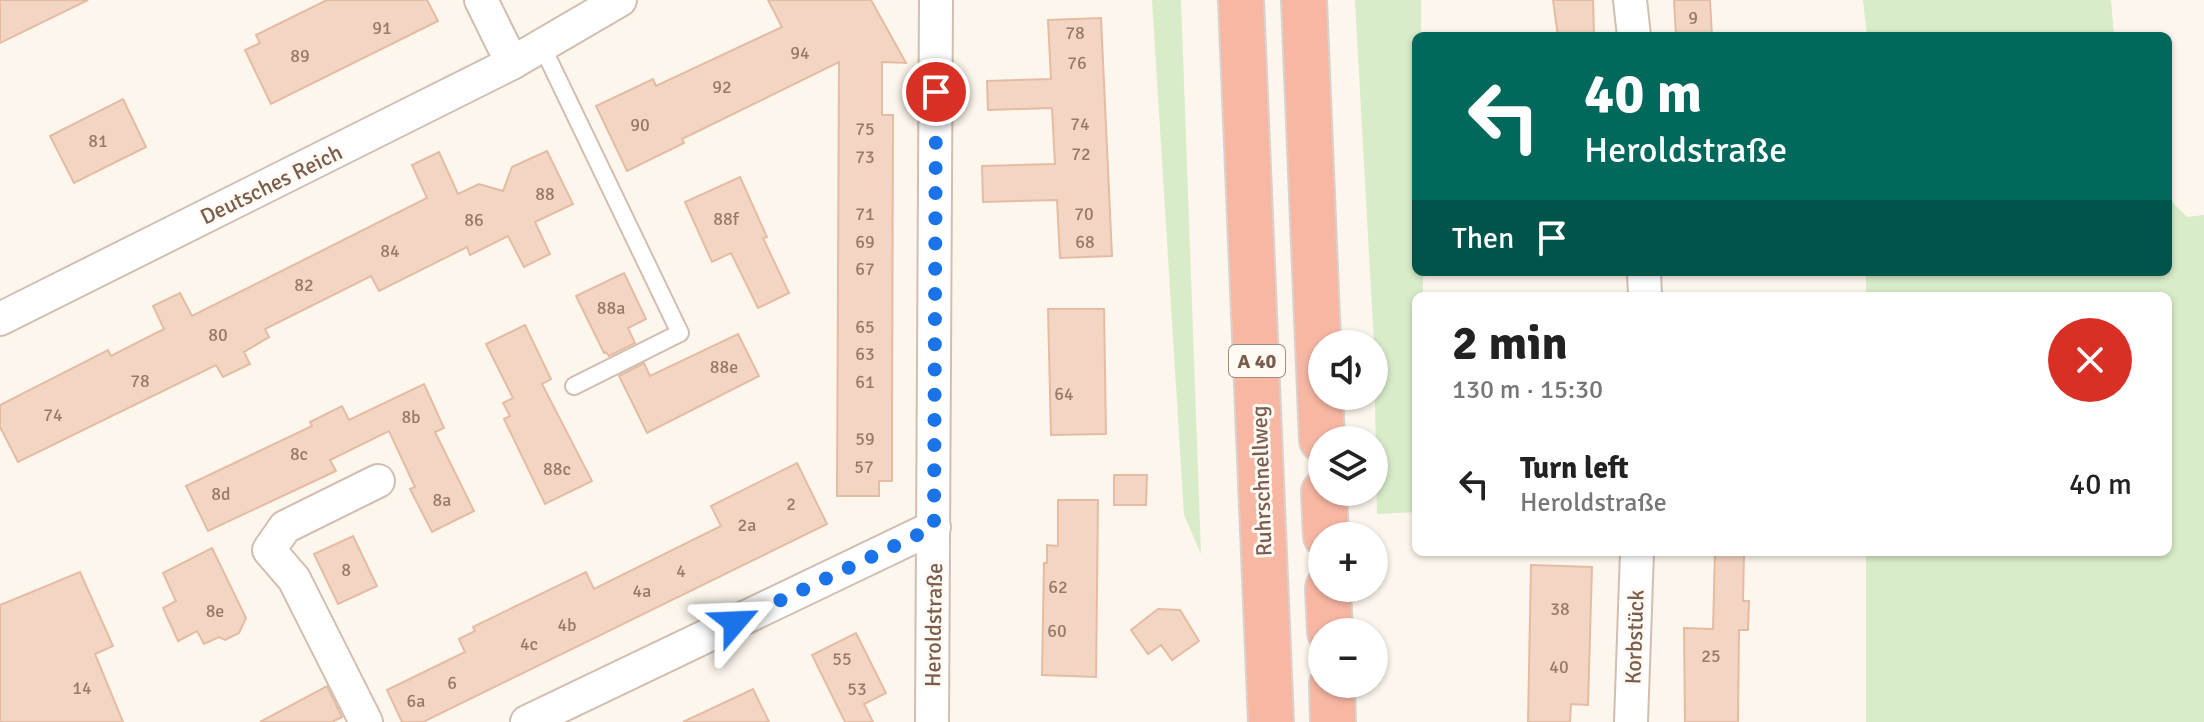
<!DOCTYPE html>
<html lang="en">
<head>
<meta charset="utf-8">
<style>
  :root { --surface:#fff; --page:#f2f2f2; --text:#222; --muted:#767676 }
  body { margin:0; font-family:Signika,sans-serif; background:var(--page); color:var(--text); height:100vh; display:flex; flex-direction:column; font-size:30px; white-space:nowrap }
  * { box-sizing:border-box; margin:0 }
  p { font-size:26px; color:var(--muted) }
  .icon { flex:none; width:44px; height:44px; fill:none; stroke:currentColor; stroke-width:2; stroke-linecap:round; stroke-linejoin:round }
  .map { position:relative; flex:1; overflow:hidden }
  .drawer { position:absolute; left:1412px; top:292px; width:760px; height:264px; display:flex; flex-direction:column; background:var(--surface); border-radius:12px; box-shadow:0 2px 6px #0004 }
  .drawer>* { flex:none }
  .top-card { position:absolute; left:1412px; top:32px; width:760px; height:244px; border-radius:12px; box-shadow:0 2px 6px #0004; background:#00695c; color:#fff; overflow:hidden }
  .controls { position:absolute; left:1308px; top:330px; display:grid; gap:16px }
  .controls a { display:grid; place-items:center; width:80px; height:80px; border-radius:50%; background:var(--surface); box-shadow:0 2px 6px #0004; font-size:40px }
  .pin { position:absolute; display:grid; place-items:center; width:68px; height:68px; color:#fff; margin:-34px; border:4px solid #fff; border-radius:50%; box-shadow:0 2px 8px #0007 }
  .me { position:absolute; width:88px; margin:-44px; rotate:64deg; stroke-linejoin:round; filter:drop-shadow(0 0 6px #0008) }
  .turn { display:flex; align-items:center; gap:28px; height:168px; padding:0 40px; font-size:36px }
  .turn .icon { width:104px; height:104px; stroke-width:2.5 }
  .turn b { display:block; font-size:56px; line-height:68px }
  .then { display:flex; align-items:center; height:76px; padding:0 40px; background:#0003; gap:16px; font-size:30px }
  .round { display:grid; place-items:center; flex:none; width:84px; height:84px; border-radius:42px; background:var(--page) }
  .headline { display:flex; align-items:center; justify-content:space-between; height:136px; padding:0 40px }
  h1 { font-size:48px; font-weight:700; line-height:60px }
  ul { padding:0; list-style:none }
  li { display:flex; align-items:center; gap:24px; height:112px; padding:0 40px }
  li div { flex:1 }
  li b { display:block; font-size:30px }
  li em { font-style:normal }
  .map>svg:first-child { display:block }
</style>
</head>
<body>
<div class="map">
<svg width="2204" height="722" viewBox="0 0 2204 722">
  <rect width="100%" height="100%" fill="#fdf6ec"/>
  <!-- green -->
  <g fill="#d8ecc9">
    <polygon points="1152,0 1181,0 1201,554 1184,515"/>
    <polygon points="1355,0 1421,0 1421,36 1416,36 1416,272 1423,272 1423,296 1416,296 1416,512 1377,514 1374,344"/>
    <polygon points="1863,0 2111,0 2114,36 1867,36"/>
    <polygon points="2168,198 2187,217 2204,215 2204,722 1866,722 1866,552 2168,552 2168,296 1866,296 1866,272 2168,272"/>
  </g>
  <!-- building -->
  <g fill="#f3d5c3" stroke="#e6bba3" stroke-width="2">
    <polygon points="0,0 88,0 0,43"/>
    <polygon points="327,0 427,0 438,21 271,104 245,50 260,43 256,35"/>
    <polygon points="768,0 871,0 906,63 882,62 882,115 893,115 892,426 892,481 879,481 879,496 837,496 839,62 682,139 684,143 627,171 596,106 653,79 656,86 782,27"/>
    <polygon points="1553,0 1593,0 1594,36 1558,36"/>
    <polygon points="1674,0 1710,0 1712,36 1676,36"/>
    <polygon points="1101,18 1112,256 1060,258 1057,200 983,202 982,166 1055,164 1052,108 988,110 987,81 1051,79 1048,20"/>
    <polygon points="123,99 146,147 74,183 50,136"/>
    <polygon points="547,151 573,204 535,222 550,254 524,267 508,236 470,255 467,247 379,291 371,276 265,329 269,337 244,352 250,364 223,377 216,365 18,462 0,427 0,405 108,350 111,356 164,329 153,306 180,293 192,316 427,198 412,165 439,152 458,194 479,184 503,191 512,167"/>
    <polygon points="740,177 767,237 763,238 789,293 758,308 731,253 712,262 685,202"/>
    <polygon points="624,273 646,319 628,328 635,343 609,356 606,352 604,353 576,296"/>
    <polygon points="1048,309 1104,309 1106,434 1051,435"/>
    <polygon points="525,325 551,379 542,384 592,481 545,504 504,419 510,416 503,403 513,398 486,344"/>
    <polygon points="738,334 759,376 647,433 619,376 644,363 650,376"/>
    <polygon points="424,384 444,428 435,432 474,511 432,532 410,489 415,487 389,431 330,460 336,471 208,531 186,486 312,426 310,422 342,406 349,420"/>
    <polygon points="797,463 827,524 423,722 402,722 387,690 465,652 459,639 475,631 473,627 586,572 594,589 721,526 711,506"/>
    <polygon points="1114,475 1147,475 1146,505 1114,505"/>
    <polygon points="1058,500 1098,500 1096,677 1042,675 1044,563 1047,563 1047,545 1058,546"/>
    <polygon points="353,536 377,586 338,604 314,554"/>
    <polygon points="212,548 246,618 239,633 225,640 219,637 204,644 197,631 178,641 163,608 176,601 163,573"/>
    <polygon points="1715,552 1744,552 1743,601 1749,601 1748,630 1739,630 1738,722 1685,722 1684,628 1713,629"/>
    <polygon points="1531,565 1592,567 1588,705 1571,704 1570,722 1528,722"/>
    <polygon points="80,572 113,646 95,654 123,722 0,722 0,605"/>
    <polygon points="1158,609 1180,610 1199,641 1172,660 1161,645 1148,654 1131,630"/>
    <polygon points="856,633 886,693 864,704 873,722 845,722 812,655"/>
    <polygon points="327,686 342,717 332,722 260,722"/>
    <polygon points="753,689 769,722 683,722"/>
  </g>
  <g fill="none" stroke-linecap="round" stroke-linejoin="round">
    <defs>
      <polyline id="lane" points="542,46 680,333 574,386"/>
      <g id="street">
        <polyline points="481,0 512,63"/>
        <polyline points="1630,0 1634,36"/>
        <polyline points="1644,272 1645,296"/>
        <polyline points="0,319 512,63 620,0"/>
        <polyline points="366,722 294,579 269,550 285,527 378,481"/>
        <polyline points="527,722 934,527"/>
        <polyline points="932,722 936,0"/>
        <polyline points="1631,722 1637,552"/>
      </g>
      <g id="highway">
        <polyline points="1241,0 1271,722"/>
        <polyline points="1304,0 1322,440"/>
        <polyline points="1324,492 1326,536"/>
        <polyline points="1328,588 1330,632"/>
        <polyline points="1332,684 1333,722"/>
      </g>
    </defs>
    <!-- lane casing -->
    <use href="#lane" stroke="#d1beb0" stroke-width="20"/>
    <!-- street casing -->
    <use href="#street" stroke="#d1beb0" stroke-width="36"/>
    <!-- highway casing -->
    <use href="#highway" stroke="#dad1cd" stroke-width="48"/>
    <!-- lane -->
    <use href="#lane" stroke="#fff" stroke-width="16"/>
    <!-- street -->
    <use href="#street" stroke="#fff" stroke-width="32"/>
    <!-- highway -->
    <use href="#highway" stroke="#f7b7a3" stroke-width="44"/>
  </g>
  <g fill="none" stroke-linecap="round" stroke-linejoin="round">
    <!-- route -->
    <polyline stroke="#1a73e8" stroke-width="14" stroke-dasharray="0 25.2" points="735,622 934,527 936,92"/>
  </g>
  <g text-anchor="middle" stroke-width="6" stroke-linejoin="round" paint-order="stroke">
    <!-- number labels -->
    <g font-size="18" fill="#987a6a">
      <text x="1693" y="24">9</text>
      <text x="382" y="34">91</text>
      <text x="1075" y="39">78</text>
      <text x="800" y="59">94</text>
      <text x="300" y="62">89</text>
      <text x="1077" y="69">76</text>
      <text x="722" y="93">92</text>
      <text x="1080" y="130">74</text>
      <text x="640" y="131">90</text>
      <text x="865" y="135">75</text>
      <text x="98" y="147">81</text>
      <text x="1081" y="160">72</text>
      <text x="865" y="163">73</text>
      <text x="545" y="200">88</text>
      <text x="865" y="220">71</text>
      <text x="1084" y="220">70</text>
      <text x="726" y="225">88f</text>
      <text x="474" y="226">86</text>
      <text x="865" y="248">69</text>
      <text x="1085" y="248">68</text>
      <text x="390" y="257">84</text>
      <text x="865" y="275">67</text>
      <text x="304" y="291">82</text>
      <text x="611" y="314">88a</text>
      <text x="865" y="333">65</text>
      <text x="218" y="341">80</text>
      <text x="865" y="360">63</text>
      <text x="724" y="373">88e</text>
      <text x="140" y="387">78</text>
      <text x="865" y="388">61</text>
      <text x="1064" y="400">64</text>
      <text x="53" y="421">74</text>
      <text x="411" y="423">8b</text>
      <text x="865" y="445">59</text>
      <text x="299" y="460">8c</text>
      <text x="864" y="473">57</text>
      <text x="557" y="475">88c</text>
      <text x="221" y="500">8d</text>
      <text x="442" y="506">8a</text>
      <text x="791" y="510">2</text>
      <text x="747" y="531">2a</text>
      <text x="346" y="576">8</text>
      <text x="681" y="577">4</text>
      <text x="1058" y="593">62</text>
      <text x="642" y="597">4a</text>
      <text x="1560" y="615">38</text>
      <text x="215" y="617">8e</text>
      <text x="567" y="631">4b</text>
      <text x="1057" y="637">60</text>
      <text x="529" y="650">4c</text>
      <text x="1711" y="662">25</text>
      <text x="842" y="665">55</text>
      <text x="1559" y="673">40</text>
      <text x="452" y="689">6</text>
      <text x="82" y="694">14</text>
      <text x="857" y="695">53</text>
      <text x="416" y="707">6a</text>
    </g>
    <!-- shield labels -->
    <rect fill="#fffaf3" stroke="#a28b7f" stroke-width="2" x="1229" y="345" width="56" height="32" rx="6"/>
    <g font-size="20" font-weight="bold" fill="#7a5c4d">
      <text x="1257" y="368">A 40</text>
    </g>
    <!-- street labels -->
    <g font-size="22" fill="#7a5c4d" stroke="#fffaf3">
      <text transform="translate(271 184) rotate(-26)" y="8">Deutsches Reich</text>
      <text transform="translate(1261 481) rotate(-92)" y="8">Ruhrschnellweg</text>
      <text transform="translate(933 625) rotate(-89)" y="8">Heroldstraße</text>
      <text transform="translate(1634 637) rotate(-88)" y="8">Korbstück</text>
    </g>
  </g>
</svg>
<div class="controls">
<a><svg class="icon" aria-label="sound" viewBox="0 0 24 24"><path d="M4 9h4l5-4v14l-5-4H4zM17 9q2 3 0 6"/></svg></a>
<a><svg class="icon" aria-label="layers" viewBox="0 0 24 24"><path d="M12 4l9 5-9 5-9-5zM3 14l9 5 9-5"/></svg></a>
<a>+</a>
<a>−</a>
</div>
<div class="pin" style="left:936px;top:92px;background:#d93025"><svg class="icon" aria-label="arrive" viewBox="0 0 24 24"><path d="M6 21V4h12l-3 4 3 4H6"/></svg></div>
<svg class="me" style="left:735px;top:622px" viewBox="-20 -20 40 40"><path d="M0-17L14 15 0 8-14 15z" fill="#1a73e8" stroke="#fff" stroke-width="4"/></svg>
<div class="top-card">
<div class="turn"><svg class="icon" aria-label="left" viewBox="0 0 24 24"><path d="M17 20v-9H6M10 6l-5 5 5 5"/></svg><div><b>40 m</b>Heroldstraße</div></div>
<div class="then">Then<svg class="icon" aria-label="arrive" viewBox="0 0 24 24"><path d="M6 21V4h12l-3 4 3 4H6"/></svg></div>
</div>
<section class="drawer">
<div class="headline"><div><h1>2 min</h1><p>130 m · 15:30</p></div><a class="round" style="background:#d93025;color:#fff"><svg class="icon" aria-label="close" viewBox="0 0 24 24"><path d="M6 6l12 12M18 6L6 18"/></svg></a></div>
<ul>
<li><svg class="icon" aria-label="left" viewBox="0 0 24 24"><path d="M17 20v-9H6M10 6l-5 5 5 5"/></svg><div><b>Turn left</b><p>Heroldstraße</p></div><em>40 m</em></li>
</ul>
</section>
</div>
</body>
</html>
